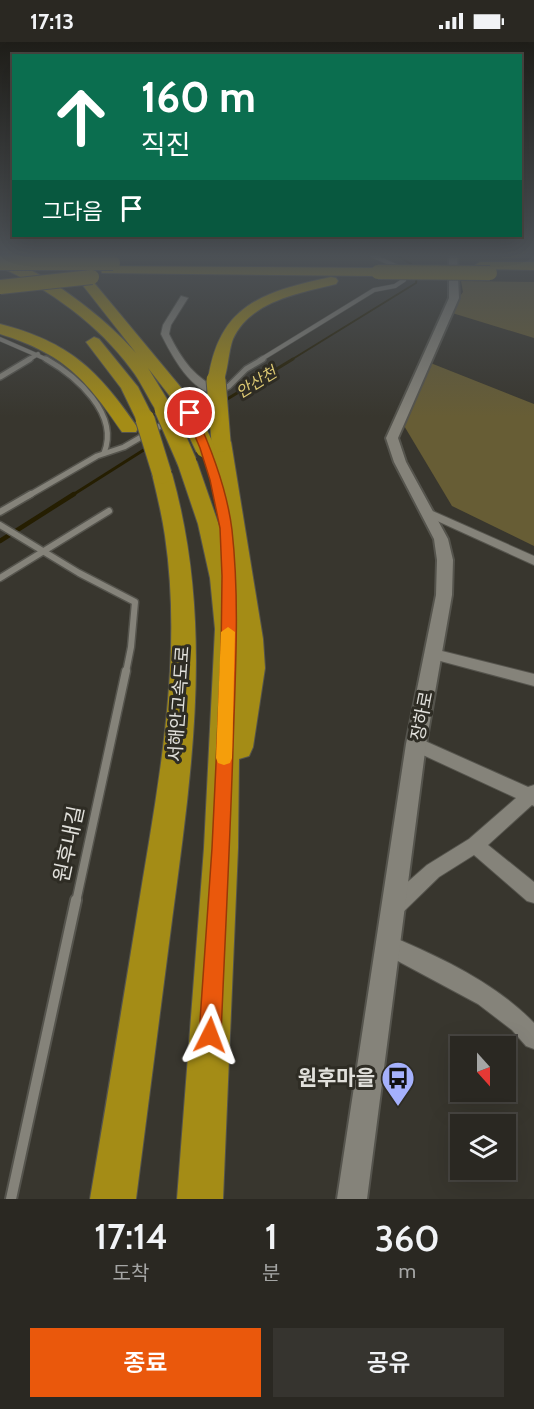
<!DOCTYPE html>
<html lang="ko">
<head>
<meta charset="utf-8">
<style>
  :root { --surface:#2a2822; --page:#36342f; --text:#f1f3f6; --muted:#a5a6a5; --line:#464440; --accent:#ea580c }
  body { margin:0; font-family:Cabin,"Noto Sans KR",sans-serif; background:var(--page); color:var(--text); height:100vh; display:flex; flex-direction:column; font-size:22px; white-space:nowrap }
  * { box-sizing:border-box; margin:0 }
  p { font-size:20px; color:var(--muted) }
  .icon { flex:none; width:33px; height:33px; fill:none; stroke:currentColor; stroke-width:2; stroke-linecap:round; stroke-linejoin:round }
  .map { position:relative; height:1157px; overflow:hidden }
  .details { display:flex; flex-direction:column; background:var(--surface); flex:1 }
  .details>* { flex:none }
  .hud { position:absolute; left:12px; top:12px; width:510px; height:183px; border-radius:0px; box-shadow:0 6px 24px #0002,0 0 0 2px var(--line); background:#0b6e4f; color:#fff; overflow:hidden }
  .needle { width:39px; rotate:159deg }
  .tools { position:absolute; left:450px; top:994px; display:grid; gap:12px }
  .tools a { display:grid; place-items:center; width:66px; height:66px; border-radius:0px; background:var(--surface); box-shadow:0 6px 24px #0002,0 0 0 2px var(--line); font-size:30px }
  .pin { position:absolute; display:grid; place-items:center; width:51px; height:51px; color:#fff; margin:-26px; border:3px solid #fff; border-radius:50%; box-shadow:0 2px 6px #0007 }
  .me { position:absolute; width:66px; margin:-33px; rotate:3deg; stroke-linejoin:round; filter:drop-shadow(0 0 4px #0008) }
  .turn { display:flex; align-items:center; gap:21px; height:126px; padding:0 30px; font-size:27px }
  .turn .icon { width:78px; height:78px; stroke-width:2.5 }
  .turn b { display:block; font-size:42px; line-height:51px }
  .then { display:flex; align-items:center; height:57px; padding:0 30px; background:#0003; gap:12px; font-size:22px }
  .eta { display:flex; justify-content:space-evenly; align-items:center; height:102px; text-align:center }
  .eta b { font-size:36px; font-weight:600; line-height:42px }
  .cta { display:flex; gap:12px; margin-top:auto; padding:12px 30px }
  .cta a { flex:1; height:69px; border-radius:0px; background:var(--accent); color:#fff; font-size:24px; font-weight:600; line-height:69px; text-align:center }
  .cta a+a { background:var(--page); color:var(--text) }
  .status { display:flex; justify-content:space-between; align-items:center; height:42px; padding:0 30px; background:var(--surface); direction:ltr }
  .status svg { height:16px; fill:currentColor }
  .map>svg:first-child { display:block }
</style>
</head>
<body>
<div class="status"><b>17:13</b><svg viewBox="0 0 49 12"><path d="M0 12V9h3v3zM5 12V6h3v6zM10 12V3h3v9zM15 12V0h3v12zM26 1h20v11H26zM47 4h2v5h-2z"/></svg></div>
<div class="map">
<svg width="534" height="1157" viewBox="0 0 534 1157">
  <rect width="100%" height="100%" fill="#38362e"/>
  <!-- green -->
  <g fill="#675d35">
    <polygon points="461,239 534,240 534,296 449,270 463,250"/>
    <polygon points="423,318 534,362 534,504 452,464 400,377"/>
  </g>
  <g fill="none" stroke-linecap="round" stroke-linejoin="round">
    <!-- stream-far2 -->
    <polyline stroke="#251e01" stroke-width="2" points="291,318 416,241 418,226 396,213"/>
    <!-- stream-far1 -->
    <g stroke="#251e01" stroke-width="3">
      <polyline points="224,359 293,317"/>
      <polyline points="195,376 214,365"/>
      <polyline points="71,454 150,404"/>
    </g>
    <!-- stream -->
    <polyline stroke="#251e01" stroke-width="4.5" points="0,499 74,452"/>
    <defs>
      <g id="service-far4">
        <polyline points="0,297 48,318"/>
        <polyline points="28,318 38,312"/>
        <polyline points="260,318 374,248 395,244 404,238 396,224 371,213"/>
      </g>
      <g id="service-far3">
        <path d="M46 317C76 334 120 372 104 411"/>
        <polyline points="0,335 30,317"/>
        <polyline points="187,368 229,344 246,327 263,317"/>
        <polyline points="28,454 97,414 124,405 167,380"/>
      </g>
      <g id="service-far2">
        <polyline points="0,470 31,452"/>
        <polyline points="0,483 79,531 135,560 131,605 126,630"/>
        <polyline points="0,536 109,469"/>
      </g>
      <polyline id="service-far1" points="76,860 126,629"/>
      <polyline id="service" points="11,1157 76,858"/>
      <g id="minor">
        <path d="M181 254 188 256 171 283 169 292C182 318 195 337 222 348V352C193 355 172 314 161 292L163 283Z"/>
        <polygon points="428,467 534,514 534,523 424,473 422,471"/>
        <polygon points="434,607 534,632 534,644 429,616 427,612 429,608"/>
        <polygon points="416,695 528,745 534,743 534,764 532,763 488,803 534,840 534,861 527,859 474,813 439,835 400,873 393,875 386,873 384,866 386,859 427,823 469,797 516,756 410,707 408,702 410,697"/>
        <path d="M388 893C438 914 496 941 534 981V1007L526 1004 512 988 478 962 381 910 378 903 381 896Z"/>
      </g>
      <polygon id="tertiary" points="449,213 457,213 459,256 398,396 406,420 448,497 453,518 452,553 426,702 367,1157 337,1157 406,702 436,553 437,518 434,497 394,420 386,396 449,256"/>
      <g id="motorway">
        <path d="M59 213H71L188 354 191 358 188 362H176L148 326 173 367 170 371H158C148 357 142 341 131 327 99 283 49 247 0 225V216C44 227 106 277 136 311Z"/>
        <polygon points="480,220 534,220 534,228 475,227 474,224"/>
        <polygon points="107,224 378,226 385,230 378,234 102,231 101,228"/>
        <path d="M331 235 336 236 338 239 336 242C300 251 250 259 233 297 228 310 228 332 222 342H210L208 338C219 262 263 250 331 235Z"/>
        <path d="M0 282C70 300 99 329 138 386L136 390H122C85 336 64 312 0 292Z"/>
        <polygon points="94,295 99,297 138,345 154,377 151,381 139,381 136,377 121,346 86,300"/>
        <polygon points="221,394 228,396 231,400 263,597 265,626 253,705 249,714 239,717 238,806 223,1157 177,1157 204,806 215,587 210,536 198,482 177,420 180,416 194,416 197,420 224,498 211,400 214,396"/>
        <path d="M162 426 169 428 172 432C214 582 192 727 172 878 160 971 148 1064 136 1157H90C106 1064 121 971 136 879 156 753 184 622 165 494 162 473 157 453 152 432L155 428Z"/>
      </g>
    </defs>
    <!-- service-far4 casing -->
    <use href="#service-far4" stroke="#55544d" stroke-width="5"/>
    <!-- service-far3 casing -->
    <use href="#service-far3" stroke="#55544d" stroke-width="8"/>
    <!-- service-far2 casing -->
    <use href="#service-far2" stroke="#55544d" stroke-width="9"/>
    <!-- service-far1 casing -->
    <use href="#service-far1" stroke="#55544d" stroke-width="11"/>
    <!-- service casing -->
    <use href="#service" stroke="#55544d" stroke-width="14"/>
    <!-- minor casing -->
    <use href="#minor" stroke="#55544d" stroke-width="2"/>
    <!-- tertiary casing -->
    <use href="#tertiary" stroke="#55544d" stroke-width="4"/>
    <!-- motorway casing -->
    <use href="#motorway" stroke="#55544d" stroke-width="2"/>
    <!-- service-far4 -->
    <use href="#service-far4" stroke="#85837a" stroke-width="4"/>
    <!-- service-far3 -->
    <use href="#service-far3" stroke="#85837a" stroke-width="5"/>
    <!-- service-far2 -->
    <use href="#service-far2" stroke="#85837a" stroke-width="6"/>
    <!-- service-far1 -->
    <use href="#service-far1" stroke="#85837a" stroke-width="8"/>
    <!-- service -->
    <use href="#service" stroke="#85837a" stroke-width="10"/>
    <!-- minor -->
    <use href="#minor" fill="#85837a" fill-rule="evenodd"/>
    <!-- tertiary -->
    <use href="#tertiary" fill="#85837a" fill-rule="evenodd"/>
    <!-- motorway -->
    <use href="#motorway" fill="#a48c16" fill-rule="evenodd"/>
    <defs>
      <g id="motorway-bridge-far1">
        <polyline points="0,221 113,221"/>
        <polyline points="378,230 490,231"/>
        <polyline points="0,245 92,235"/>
      </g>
      <g id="motorway-bridge">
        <polyline points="216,338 221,400"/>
        <polyline points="182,358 205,406"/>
        <polyline points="164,367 187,420"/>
        <polyline points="145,377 162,432"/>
      </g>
    </defs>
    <!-- motorway-bridge-far1 casing -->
    <use href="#motorway-bridge-far1" stroke="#55544d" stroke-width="16" stroke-linecap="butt"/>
    <!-- motorway-bridge casing -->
    <use href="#motorway-bridge" stroke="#55544d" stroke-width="21" stroke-linecap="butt"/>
    <!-- motorway-bridge-far1 -->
    <use href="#motorway-bridge-far1" stroke="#a48c16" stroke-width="14"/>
    <!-- motorway-bridge -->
    <use href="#motorway-bridge" stroke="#a48c16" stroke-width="19"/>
  </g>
  <!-- sky -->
  <linearGradient id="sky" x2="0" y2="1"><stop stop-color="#1f1e19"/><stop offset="0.57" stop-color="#4d5257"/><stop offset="1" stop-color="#4d5257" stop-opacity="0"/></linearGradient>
  <rect width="534" height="375" fill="url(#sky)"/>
  <!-- route -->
  <path fill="#ea580c" stroke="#983908" stroke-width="1.5" d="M190 368 195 371C212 408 227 447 232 488 240 560 235 634 233 706 230 802 225 897 221 993L217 1001 210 1004 202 1001 199 993 212 806 221 616 222 534 220 486 210 438 200 406 185 371Z"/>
  <!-- slow -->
  <polygon fill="#f59e0b" points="228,585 235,590 232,716 230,721 224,723 218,721 216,716 221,590"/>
  <!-- icons -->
  <defs>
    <symbol id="bus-pin" viewBox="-11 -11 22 30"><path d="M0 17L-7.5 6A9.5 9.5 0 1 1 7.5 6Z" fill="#a5b1fc" stroke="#2e2c24"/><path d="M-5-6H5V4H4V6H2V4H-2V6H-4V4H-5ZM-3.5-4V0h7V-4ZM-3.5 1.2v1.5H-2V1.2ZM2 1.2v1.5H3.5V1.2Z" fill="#111"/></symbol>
  </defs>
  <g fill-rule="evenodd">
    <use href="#bus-pin" x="379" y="1017" width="38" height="52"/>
  </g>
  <g text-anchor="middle" stroke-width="6" stroke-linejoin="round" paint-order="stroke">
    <!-- far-water labels -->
    <g font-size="16" font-style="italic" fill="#dcc872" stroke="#2e2c24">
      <text transform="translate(256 340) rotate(-32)" y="6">안산천</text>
    </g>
    <!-- street labels -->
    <g font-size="18" fill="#e1e0db" stroke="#2e2c24">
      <text transform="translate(179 662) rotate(-86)" y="6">서해안고속도로</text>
      <text transform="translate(422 674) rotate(-79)" y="6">장하로</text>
    </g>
    <!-- near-street labels -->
    <g font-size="21" fill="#e1e0db" stroke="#2e2c24">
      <text transform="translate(69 802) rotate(-78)" y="7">원후내길</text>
    </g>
    <!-- near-poi labels -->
    <g font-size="21" font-weight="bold" fill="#e1e0db" stroke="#2e2c24" text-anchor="end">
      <text x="375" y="1043">원후마을</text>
    </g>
  </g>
</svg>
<div class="tools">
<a><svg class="needle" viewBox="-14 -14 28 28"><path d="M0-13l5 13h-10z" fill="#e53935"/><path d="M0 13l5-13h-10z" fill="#a5a6a5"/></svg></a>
<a><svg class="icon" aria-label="layers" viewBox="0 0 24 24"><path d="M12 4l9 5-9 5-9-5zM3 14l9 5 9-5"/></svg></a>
</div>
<div class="pin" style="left:190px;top:371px;background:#d93025"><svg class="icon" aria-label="arrive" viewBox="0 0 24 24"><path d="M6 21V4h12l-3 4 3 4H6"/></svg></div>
<svg class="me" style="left:210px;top:993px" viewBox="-20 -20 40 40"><path d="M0-17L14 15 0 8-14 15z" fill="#ea580c" stroke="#fff" stroke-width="4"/></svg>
<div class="hud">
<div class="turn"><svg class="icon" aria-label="ahead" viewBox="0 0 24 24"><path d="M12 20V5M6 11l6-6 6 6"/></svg><div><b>160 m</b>직진</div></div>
<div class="then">그다음<svg class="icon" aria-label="arrive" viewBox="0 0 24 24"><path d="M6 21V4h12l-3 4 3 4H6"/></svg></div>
</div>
</div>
<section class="details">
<div class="eta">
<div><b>17:14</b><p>도착</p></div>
<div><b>1</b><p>분</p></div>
<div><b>360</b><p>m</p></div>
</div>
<div class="cta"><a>종료</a><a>공유</a></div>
</section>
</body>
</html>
